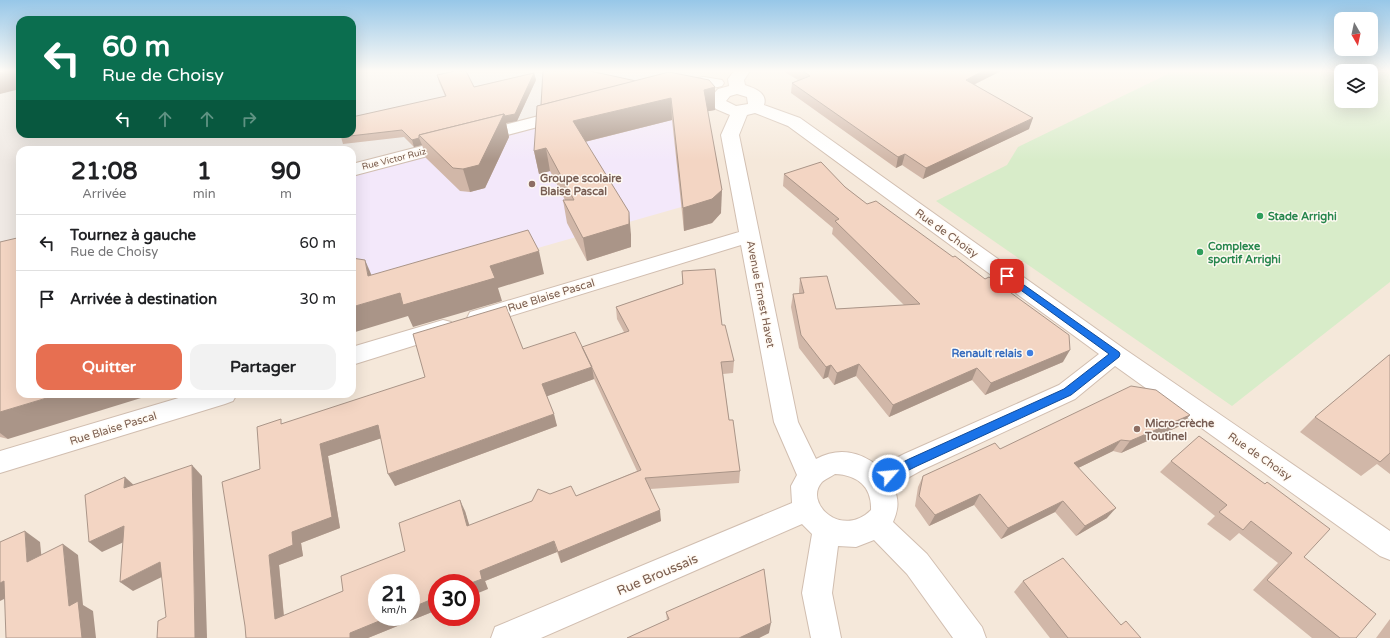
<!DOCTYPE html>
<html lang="fr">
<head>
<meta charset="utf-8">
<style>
  :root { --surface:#fff; --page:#f2f2f2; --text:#202124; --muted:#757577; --line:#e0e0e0; --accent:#e76f51 }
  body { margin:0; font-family:"Varela Round",sans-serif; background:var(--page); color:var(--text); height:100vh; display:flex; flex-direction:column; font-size:15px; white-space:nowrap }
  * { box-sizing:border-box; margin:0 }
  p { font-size:13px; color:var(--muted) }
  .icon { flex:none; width:22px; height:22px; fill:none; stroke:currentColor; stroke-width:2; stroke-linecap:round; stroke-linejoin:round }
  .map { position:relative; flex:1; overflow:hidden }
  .sheet { position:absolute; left:16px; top:146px; width:340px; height:252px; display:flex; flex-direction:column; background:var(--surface); border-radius:12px; box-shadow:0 4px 16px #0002 }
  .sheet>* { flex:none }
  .top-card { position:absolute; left:16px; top:16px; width:340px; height:122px; border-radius:12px; box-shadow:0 4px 16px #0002; background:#0b6e4f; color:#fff; overflow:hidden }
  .needle { width:26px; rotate:171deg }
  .fabs { position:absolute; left:1334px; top:12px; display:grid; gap:8px }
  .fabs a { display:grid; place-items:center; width:44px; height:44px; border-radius:8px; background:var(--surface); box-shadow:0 4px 16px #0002; font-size:20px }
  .speed { position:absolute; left:368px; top:574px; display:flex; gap:8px; font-size:20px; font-weight:700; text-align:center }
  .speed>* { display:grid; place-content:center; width:52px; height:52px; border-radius:50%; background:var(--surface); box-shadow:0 4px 16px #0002; line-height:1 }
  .speed small { font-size:10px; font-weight:400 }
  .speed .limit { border:6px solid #d22; background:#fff; color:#111 }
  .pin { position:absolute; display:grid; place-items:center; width:34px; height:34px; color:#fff; margin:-17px; border-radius:8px; box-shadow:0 2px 6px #0006 }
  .me { position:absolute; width:44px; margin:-22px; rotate:63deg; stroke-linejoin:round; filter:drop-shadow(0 0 3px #0008) }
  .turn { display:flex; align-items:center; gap:14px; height:84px; padding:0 20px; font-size:18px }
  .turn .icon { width:52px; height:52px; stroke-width:2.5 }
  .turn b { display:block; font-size:28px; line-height:34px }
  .lanes { display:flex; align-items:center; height:38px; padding:0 20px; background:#0003; justify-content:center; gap:20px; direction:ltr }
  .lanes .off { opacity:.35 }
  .eta { display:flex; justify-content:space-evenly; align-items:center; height:68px; text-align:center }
  .eta b { font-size:24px; font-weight:700; line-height:28px }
  .button { display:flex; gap:8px; margin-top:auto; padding:8px 20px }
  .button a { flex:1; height:46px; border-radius:12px; background:var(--accent); color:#fff; font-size:16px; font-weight:700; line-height:46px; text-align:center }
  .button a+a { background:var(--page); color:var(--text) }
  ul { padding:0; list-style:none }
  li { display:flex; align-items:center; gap:12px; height:56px; padding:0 20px; border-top:1px solid var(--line) }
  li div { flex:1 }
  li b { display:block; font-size:15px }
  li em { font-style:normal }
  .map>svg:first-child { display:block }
</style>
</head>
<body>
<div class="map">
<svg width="1390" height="638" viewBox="0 0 1390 638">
  <rect width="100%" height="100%" fill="#fdf6ec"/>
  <!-- residential -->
  <path fill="#f5e8da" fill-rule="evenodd" d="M712 71H1341V101H1371V71H1390V638H0V258L20 394H352V166ZM377 583H411V617H377ZM437 583H471V617H437Z"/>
  <!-- industrial -->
  <polygon fill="#efe9e4" points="0,71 20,71 20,134 352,134 352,71 712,71 352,166 352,150 20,150 20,253 0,258"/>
  <!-- education -->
  <polygon fill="#f3e8fa" points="702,80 713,198 352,301 352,170"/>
  <!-- green -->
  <polygon fill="#d8ecc9" points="1174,71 1341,71 1341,101 1371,101 1371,71 1390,71 1390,282 1232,406 936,201 1007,165 1018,147"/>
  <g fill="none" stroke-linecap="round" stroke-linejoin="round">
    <defs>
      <g id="minor">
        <path d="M734 71H750L744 80 745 85C754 88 768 93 764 105L800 118 1123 348 1390 531V560L1380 556 1115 366 1075 399 922 470 893 486C899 499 899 508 893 522L927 554 982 627 986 638H953L907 574 874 540 856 547 838 546 832 593 841 638H811L802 593 812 534 802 524 541 638H491L495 627 792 503 791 486 797 475 774 422 741 245 478 326 470 324 467 318 470 312 739 232 721 135 730 115 716 109 710 102V98L718 89 729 86 728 79ZM737 94 747 97 748 104 736 106 726 101 730 96ZM755 113 788 126 1099 354 1059 385 904 454 879 467C860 451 838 447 816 459L798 422 739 135 747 115ZM835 474C858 475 872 487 871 510 842 539 803 503 822 482 825 479 831 477 835 474Z"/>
        <path d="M704 77 722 80 724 83 722 86C716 88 711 87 705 87 695 87 685 91 675 88L673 85 675 82Z"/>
        <polygon points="566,109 572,110 574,114 572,118 352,176 352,164"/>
        <polygon points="443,320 451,322 454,328 451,334 352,365 352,347"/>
        <polygon points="192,394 237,394 233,401 225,404 0,473 0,451"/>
      </g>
    </defs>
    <!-- minor casing -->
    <use href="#minor" stroke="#d1beb0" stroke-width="2"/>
    <!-- minor -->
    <use href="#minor" fill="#fff" fill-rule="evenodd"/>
  </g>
  <!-- wall -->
  <g fill="#d1b7a8" fill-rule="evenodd">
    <polygon points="783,71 1001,71 975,84 1029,129 923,179 902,165 896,168 791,93 792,83 798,80"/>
    <polygon points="534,73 536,80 517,121 506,123 509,137 485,188 470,192 460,191 426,158 422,145 414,147 404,137 343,144 341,137 445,96 439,82 437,75 474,87"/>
    <polygon points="636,81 715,87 715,110 708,111 721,213 712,223 684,231 672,120 585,142 631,235 631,247 587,261 567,223 563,200 565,200 550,171 539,174 534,151"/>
    <polygon points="784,174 845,187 1063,362 985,395 972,380 889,417 856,376 834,385 828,377 823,379 799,348 791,307 793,294 799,294 799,290 800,278 836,309 904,305 832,234 833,228 783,186"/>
    <polygon points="0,242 8,439 0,437"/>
    <path d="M682 271 722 325 734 361 733 373 723 374 729 420 740 471 739 483 650 489 661 521 561 563 557 552 485 581 488 589 437 583V610L368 638H246L260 469 284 423 523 349 583 348 624 332 617 319 616 307 682 284ZM594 379 637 471 576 496 550 494 469 526 465 511 343 591 284 616 279 565 303 556 301 543 340 528 328 456 381 438 395 486 557 426 547 396Z"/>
    <polygon points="1390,355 1390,474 1377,464 1361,476 1300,432 1315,417"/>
    <polygon points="1190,415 1180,426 1121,453 1113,451 1078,468 1107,518 1076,536 1055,512 1001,539 974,505 929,526 915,506 918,487 923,476 1000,449"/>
    <polygon points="1171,461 1265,484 1267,482 1304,557 1356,638 1312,638 1253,590 1278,563 1239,533 1230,541 1207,524 1215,516 1160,472"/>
    <polygon points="1023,581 1121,625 1141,638 1050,638 1014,592"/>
    <polygon points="666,612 769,633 759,638 627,638 667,620"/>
    <polygon points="1390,619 1390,638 1376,638"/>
  </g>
  <!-- shaded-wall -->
  <g fill="#aa9588">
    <polygon points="5,71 20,71 20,89 0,94 0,72"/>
    <polygon points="983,71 1001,71 963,90 966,80"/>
    <polygon points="534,73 536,80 517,121 506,123 509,137 485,188 470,192 463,169"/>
    <polygon points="715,87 715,110 704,112 704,90"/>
    <polygon points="671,98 672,120 576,144 573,121"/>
    <polygon points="1033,118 1029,129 923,179 926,168"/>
    <polygon points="419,138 422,145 414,147 412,140"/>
    <polygon points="546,148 550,171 539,174 534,151"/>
    <polygon points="905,154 902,165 896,168 898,157"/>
    <polygon points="722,190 721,213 712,223 684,231 683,208"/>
    <polygon points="629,212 631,235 631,247 587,261 583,238"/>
    <polygon points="17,238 20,242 20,282"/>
    <polygon points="539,251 544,274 498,288 502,301 413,327 408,316 352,333 352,307"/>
    <polygon points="365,260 375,283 368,276"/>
    <polygon points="1070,350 1063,362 985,395 991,383"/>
    <polygon points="859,364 856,376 834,385 837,373"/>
    <polygon points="831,365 828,377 823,379 826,367"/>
    <polygon points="592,367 594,379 545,397 542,384"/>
    <polygon points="977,368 972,380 889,417 893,405"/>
    <polygon points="60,394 154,394 8,439 0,433 0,412"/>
    <polygon points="554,414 557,426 395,486 388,474"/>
    <polygon points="1190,415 1180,426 1121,453 1130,441"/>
    <polygon points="378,425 385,437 328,456 340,528 301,543 303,556 279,565 285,629 275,619 269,555 292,532 320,444"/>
    <polygon points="1121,440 1113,451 1066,474 1074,463"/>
    <polygon points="192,465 202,476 207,638 195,638"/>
    <polygon points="125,477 137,488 124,488"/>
    <polygon points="980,494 974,505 929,526 935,515"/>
    <polygon points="460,500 465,511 473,537 467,526"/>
    <polygon points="1063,501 1055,512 1001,539 1008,528"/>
    <polygon points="1116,508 1107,518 1076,536 1085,526"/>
    <polygon points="660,510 661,521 561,563 558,552"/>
    <polygon points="124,526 137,536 102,552 89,542"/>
    <polygon points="25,531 40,542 43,572 27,562"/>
    <polygon points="554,541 557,552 485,581 488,589 471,596 471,583 480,571"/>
    <polygon points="63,544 78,555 83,605 93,611 96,638 82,638 69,606"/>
    <polygon points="160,562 172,572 133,591 120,582"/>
    <polygon points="4,581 20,591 0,601 0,583"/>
    <polygon points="437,597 437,610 368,638 350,638 350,633 389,617 411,617 411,608"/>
    <polygon points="771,623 769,633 759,638 739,638"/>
  </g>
  <!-- building -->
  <g fill="#f3d5c3" stroke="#aa9588">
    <polygon points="455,71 466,71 474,87 534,73 515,114 505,116 504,114 419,135 419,138 412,140 402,130 341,137 340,134 352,134 352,117 446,96 437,75"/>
    <polygon points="543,71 590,71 636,81 541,105"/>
    <polygon points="803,71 983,71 966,80 1033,118 926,168 905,154 898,157 792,83 810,76"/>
    <polygon points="669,72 709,80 715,87 704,90 722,190 712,199 683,208 671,98 573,121 629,212 629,224 583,238 563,200 574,200 546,148 534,151 537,106"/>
    <polygon points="504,114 479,165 463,169 453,168 419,135"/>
    <polygon points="821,162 845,187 867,204 876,201 953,257 955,256 985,279 989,277 1069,335 1070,350 991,383 977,368 893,405 859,364 837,373 831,365 826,367 801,335 793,294 804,293 800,278 827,276 836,309 920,304 835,221 839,219 784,174"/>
    <polygon points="528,230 539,251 490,266 495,278 403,305 400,293 352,307 352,258 365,260 368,276"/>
    <polygon points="17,238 20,282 20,394 60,394 0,412 0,242"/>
    <polygon points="715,269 722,325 725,325 734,361 721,362 729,420 733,420 740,471 645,478 660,510 558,552 554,541 480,571 482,579 471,583 437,583 437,597 411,608 411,583 377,583 377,617 389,617 350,633 350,638 246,638 245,626 222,482 260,469 257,427 281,419 281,424 425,377 413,334 506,306 523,349 575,332 592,367 542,384 554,414 388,474 378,425 320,444 332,517 292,532 293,545 269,555 275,619 343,591 341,576 405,551 399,523 460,500 467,526 532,501 538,489 550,494 571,486 576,496 641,470 582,347 629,331 616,307 683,284 682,271"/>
    <polygon points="1389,355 1390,355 1390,453 1380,462 1315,417"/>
    <polygon points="1131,386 1156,390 1190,415 1130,441 1121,440 1074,463 1116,508 1085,526 1063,501 1008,528 980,494 935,515 919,496 923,476 995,443 1000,449"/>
    <polygon points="1199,436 1265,484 1267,482 1330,529 1304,557 1376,614 1356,638 1340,638 1267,580 1292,553 1251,521 1243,530 1219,512 1227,505 1171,461"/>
    <polygon points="192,465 195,638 157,638 158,621 166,617 160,562 120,582 124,526 89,542 85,495 125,477 124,488"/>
    <polygon points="25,531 27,562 63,544 69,606 78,601 82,638 6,638 4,581 0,583 0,542"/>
    <polygon points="1063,558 1121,625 1126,621 1141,638 1068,638 1023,581"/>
    <polygon points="764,569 771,623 739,638 627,638 669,619 666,612"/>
  </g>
  <!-- sky -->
  <linearGradient id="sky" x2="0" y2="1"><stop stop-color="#97c7e8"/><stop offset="0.44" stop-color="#fefbf6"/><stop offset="1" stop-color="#fefbf6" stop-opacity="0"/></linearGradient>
  <rect width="1390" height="161" fill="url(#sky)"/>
  <!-- route -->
  <polygon fill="#1a73e8" stroke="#114b97" points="1007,273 1119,352 1120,354 1119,357 1071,395 917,466 889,480 885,478 884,475 885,471 909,459 1064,389 1109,354 1004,278 1003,276"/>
  <!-- markers -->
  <g fill="#8d6e63" stroke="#fffaf3" stroke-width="1.5">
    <circle cx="532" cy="184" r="4"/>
    <circle cx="1137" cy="429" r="4"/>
  </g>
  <g fill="#2e9e5b" stroke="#fffaf3" stroke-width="1.5">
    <circle cx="1260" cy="216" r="4"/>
    <circle cx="1200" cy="252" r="4"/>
  </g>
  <circle fill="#3f7fe0" stroke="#fffaf3" stroke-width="1.5" cx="1030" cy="353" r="4"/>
  <g text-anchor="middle" stroke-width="3" stroke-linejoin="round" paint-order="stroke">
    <!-- far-street labels -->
    <g font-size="9" fill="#7a5c4d" stroke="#fffaf3">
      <text transform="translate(394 159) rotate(-14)" y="3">Rue Victor Ruiz</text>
    </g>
    <!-- education labels -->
    <g font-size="11" font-weight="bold" fill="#785e54" stroke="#fffaf3" text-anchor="start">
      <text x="540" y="182">Groupe scolaire<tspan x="540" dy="13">Blaise Pascal</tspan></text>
      <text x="1145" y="427">Micro-crèche<tspan x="1145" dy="13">Toutinel</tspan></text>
    </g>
    <!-- leisure labels -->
    <g font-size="11" font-weight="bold" fill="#27864d" stroke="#fffaf3" text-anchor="start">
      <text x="1268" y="220">Stade Arrighi</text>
      <text x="1208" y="250">Complexe<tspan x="1208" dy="13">sportif Arrighi</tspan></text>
    </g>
    <!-- street labels -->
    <g font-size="11" fill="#7a5c4d" stroke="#fffaf3">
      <text transform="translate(947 233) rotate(36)" y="4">Rue de Choisy</text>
      <text transform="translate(761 294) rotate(79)" y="4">Avenue Ernest Havet</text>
      <text transform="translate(551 295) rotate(-17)" y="4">Rue Blaise Pascal</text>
      <text transform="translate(113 428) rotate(-17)" y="4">Rue Blaise Pascal</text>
      <text transform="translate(1260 456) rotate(35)" y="4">Rue de Choisy</text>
    </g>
    <!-- shop labels -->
    <g font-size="11" font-weight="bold" fill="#366cbe" stroke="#fffaf3" text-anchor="end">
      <text x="1022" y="357">Renault relais</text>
    </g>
    <!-- near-street labels -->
    <g font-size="13" fill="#7a5c4d" stroke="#fffaf3">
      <text transform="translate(657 574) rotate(-23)" y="5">Rue Broussais</text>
    </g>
  </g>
</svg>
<div class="fabs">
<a><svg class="needle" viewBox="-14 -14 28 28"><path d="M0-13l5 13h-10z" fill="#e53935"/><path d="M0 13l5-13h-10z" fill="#757577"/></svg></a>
<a><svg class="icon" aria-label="layers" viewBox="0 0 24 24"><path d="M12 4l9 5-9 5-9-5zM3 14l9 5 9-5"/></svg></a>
</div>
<div class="speed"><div>21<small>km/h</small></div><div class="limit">30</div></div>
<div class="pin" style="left:1007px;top:276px;background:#d93025"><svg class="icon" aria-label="arrive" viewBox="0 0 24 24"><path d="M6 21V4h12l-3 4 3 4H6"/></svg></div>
<svg class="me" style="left:889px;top:475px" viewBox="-20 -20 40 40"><circle r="17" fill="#1a73e8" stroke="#fff" stroke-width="3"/><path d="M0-11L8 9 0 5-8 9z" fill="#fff"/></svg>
<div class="top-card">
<div class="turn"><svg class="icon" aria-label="left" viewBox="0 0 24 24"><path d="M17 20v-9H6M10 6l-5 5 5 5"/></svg><div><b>60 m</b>Rue de Choisy</div></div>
<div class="lanes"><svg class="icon" aria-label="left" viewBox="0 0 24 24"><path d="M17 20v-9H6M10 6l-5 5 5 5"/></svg><svg class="icon off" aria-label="ahead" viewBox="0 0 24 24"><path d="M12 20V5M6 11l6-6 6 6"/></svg><svg class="icon off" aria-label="ahead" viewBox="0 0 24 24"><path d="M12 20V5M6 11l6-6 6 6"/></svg><svg class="icon off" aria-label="right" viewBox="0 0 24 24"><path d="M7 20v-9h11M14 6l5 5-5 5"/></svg></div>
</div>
<section class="sheet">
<div class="eta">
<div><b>21:08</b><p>Arrivée</p></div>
<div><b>1</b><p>min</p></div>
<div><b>90</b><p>m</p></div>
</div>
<ul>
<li><svg class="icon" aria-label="left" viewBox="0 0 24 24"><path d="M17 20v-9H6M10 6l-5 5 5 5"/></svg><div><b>Tournez à gauche</b><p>Rue de Choisy</p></div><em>60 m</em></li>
<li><svg class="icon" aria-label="arrive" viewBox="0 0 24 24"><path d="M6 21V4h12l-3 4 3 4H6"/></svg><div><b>Arrivée à destination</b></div><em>30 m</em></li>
</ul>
<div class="button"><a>Quitter</a><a>Partager</a></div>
</section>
</div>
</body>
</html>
